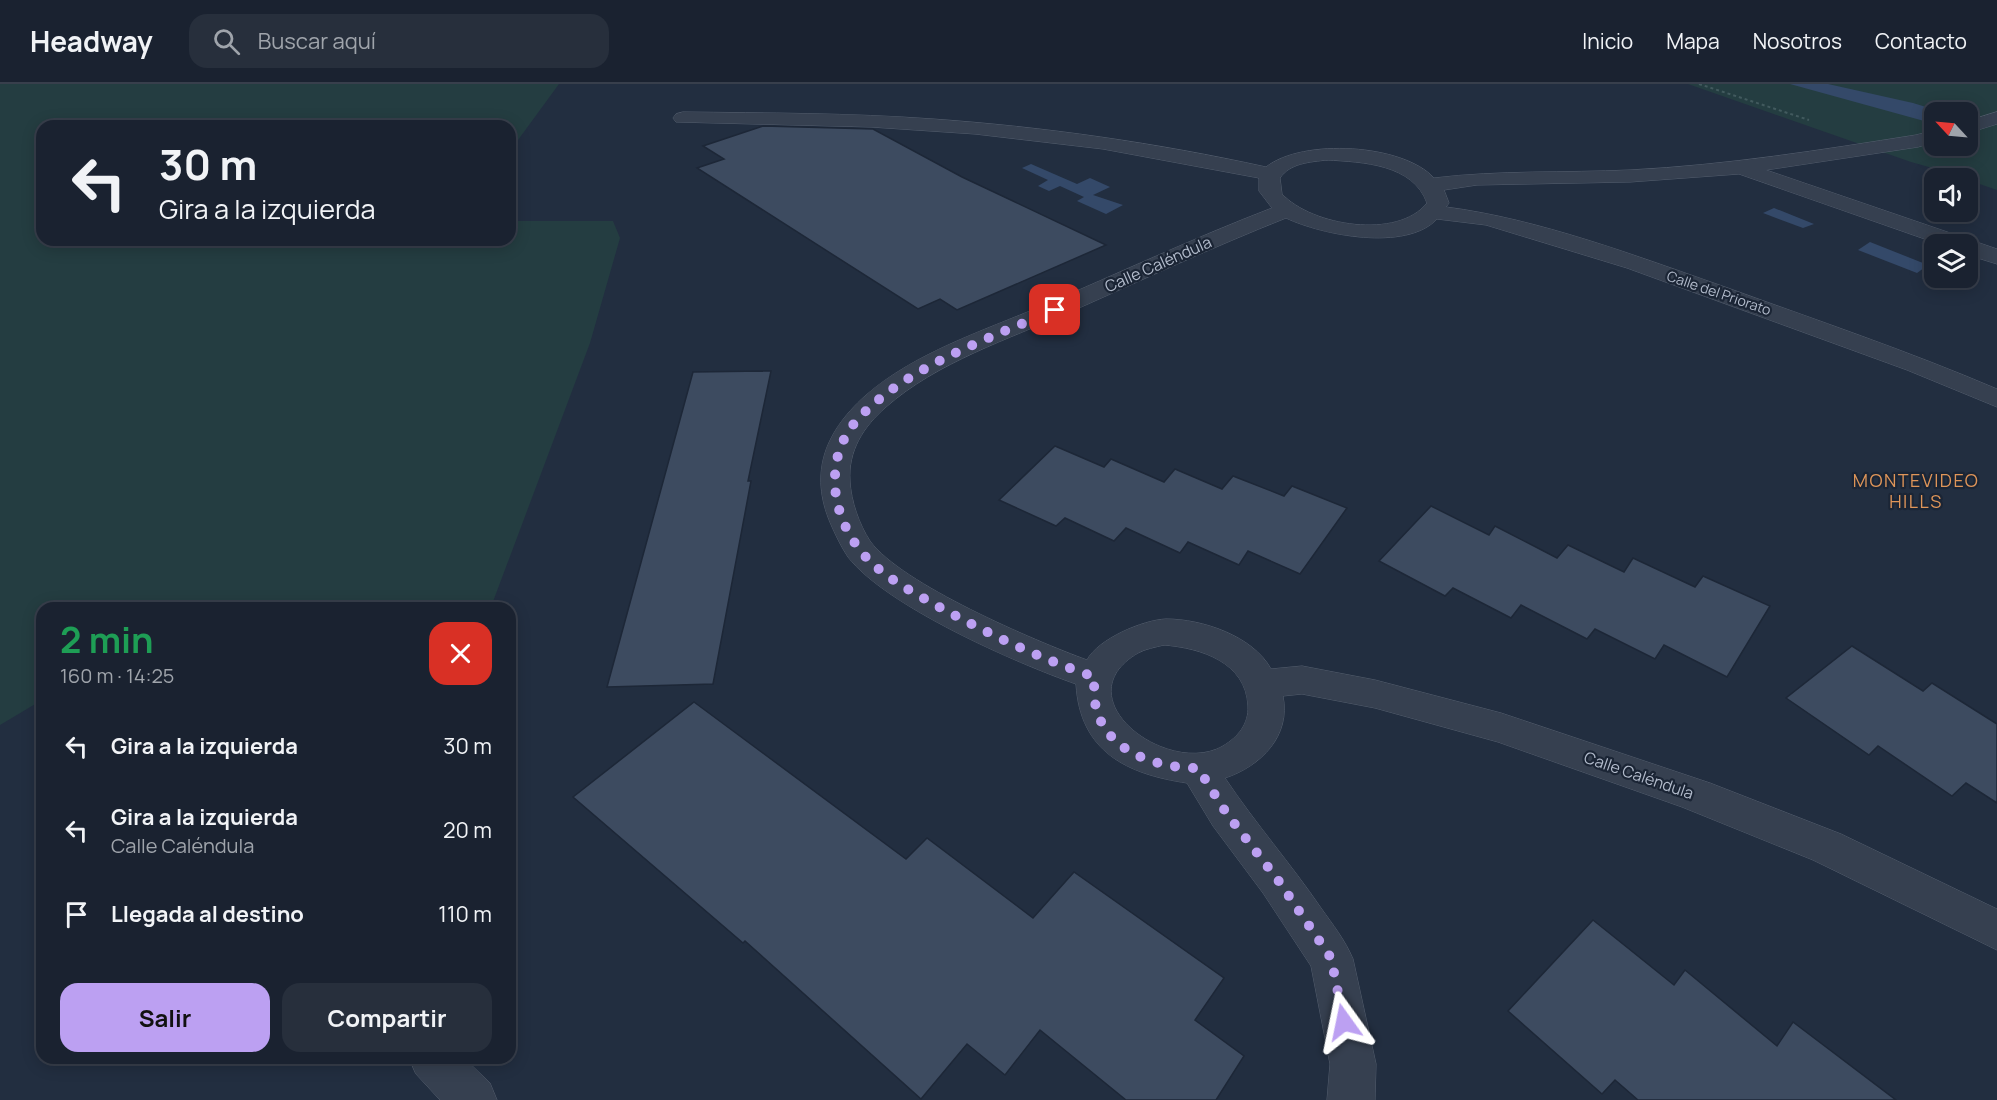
<!DOCTYPE html>
<html lang="es">
<head>
<meta charset="utf-8">
<style>
  :root { --surface:#1a2230; --page:#272f3c; --text:#f1f3f6; --muted:#9fa4ab; --line:#383f4c; --accent:#bca0f2 }
  body { margin:0; font-family:Manrope,sans-serif; background:var(--page); color:var(--text); height:100vh; display:flex; flex-direction:column; font-size:22px; white-space:nowrap }
  * { box-sizing:border-box; margin:0 }
  p { font-size:20px; color:var(--muted) }
  .icon { flex:none; width:33px; height:33px; fill:none; stroke:currentColor; stroke-width:2; stroke-linecap:round; stroke-linejoin:round }
  .map { position:relative; flex:1; overflow:hidden }
  .panel { position:absolute; left:36px; top:518px; width:480px; height:462px; display:flex; flex-direction:column; background:var(--surface); border-radius:18px; box-shadow:0 3px 15px #0003,0 0 0 2px var(--line) }
  .panel>* { flex:none }
  .top-card { position:absolute; left:36px; top:36px; width:480px; height:126px; border-radius:18px; box-shadow:0 3px 15px #0003,0 0 0 2px var(--line); background:#1a2230; color:var(--text); overflow:hidden }
  .needle { width:39px; rotate:296deg }
  .tools { position:absolute; left:1924px; top:18px; display:grid; gap:12px }
  .tools a { display:grid; place-items:center; width:54px; height:54px; border-radius:12px; background:var(--surface); box-shadow:0 3px 15px #0003,0 0 0 2px var(--line); font-size:30px }
  .pin { position:absolute; display:grid; place-items:center; width:51px; height:51px; color:#fff; margin:-26px; border-radius:12px; box-shadow:0 3px 9px #0006 }
  .me { position:absolute; width:66px; margin:-33px; rotate:348deg; stroke-linejoin:round; filter:drop-shadow(0 0 4px #0008) }
  .turn { display:flex; align-items:center; gap:21px; height:126px; padding:0 24px; font-size:27px }
  .turn .icon { width:78px; height:78px; stroke-width:2.5 }
  .turn b { display:block; font-size:42px; line-height:51px }
  .round { display:grid; place-items:center; flex:none; width:63px; height:63px; border-radius:18px; background:var(--page) }
  .overview { display:flex; align-items:center; justify-content:space-between; height:102px; padding:0 24px }
  h1 { font-size:36px; font-weight:700; line-height:45px; color:#1e9e55 }
  .button { display:flex; gap:12px; margin-top:auto; padding:12px 24px }
  .button a { flex:1; height:69px; border-radius:18px; background:var(--accent); color:#111; font-size:24px; font-weight:700; line-height:69px; text-align:center }
  .button a+a { background:var(--page); color:var(--text) }
  ul { padding:0; list-style:none }
  li { display:flex; align-items:center; gap:18px; height:84px; padding:0 24px }
  li div { flex:1 }
  li b { display:block; font-size:22px }
  li em { font-style:normal }
  header { display:flex; align-items:center; gap:36px; box-sizing:border-box; height:84px; padding:0 30px; background:var(--surface); border-bottom:2px solid var(--line) }
  header strong { font-size:28px }
  nav { display:flex; gap:33px; margin-inline-start:auto; font-size:21px }
  .search { width:420px; height:54px; background:var(--page); display:flex; align-items:center; gap:15px; box-sizing:border-box; padding:0 21px; border-radius:18px; color:var(--muted); font-size:22px }
  .map>svg:first-child { display:block }
</style>
</head>
<body>
<header>
<strong>Headway</strong>
<div class="search"><svg class="icon" aria-label="search" viewBox="0 0 24 24"><circle cx="10" cy="10" r="6"/><path d="M15 15l6 6"/></svg>Buscar aquí</div>
<nav><a>Inicio</a><a>Mapa</a><a>Nosotros</a><a>Contacto</a></nav>
</header>
<div class="map">
<svg width="1997" height="1016" viewBox="0 0 1997 1016">
  <rect width="100%" height="100%" fill="#222e40"/>
  <!-- green -->
  <g fill="#243d41" fill-rule="evenodd">
    <polygon points="0,0 559,0 510,67 510,42 42,42 42,156 510,156 510,137 613,137 620,154 590,259 491,523 42,524 42,616 0,641"/>
    <path d="M1688 0H1997V106L1968 96V94L1911 78ZM1935 28H1968V62H1935Z"/>
  </g>
  <!-- water -->
  <g fill="#344969">
    <polygon points="1790,0 1828,0 1913,19 1942,28 1935,28 1935,40"/>
    <polygon points="1031,80 1077,100 1090,94 1110,103 1093,111 1123,121 1106,130 1077,117 1084,113 1060,102 1049,107 1038,102 1048,96 1022,84"/>
    <polygon points="1774,124 1814,140 1803,144 1763,129"/>
    <polygon points="1870,158 1928,181 1917,189 1858,166"/>
  </g>
  <!-- building -->
  <g fill="#3d4b60" stroke="#1d2737" stroke-width="1.5">
    <polygon points="763,42 873,45 962,93 1106,161 957,226 940,215 918,225 697,84 724,75 703,62"/>
    <polygon points="771,287 748,397 751,397 713,600 607,603 693,288"/>
    <polygon points="1055,362 1104,383 1111,375 1164,398 1175,385 1222,405 1233,392 1284,412 1292,402 1347,424 1300,490 1248,467 1239,481 1188,458 1180,469 1126,444 1114,457 1065,434 1056,442 999,416"/>
    <polygon points="1431,422 1489,451 1495,442 1557,474 1568,461 1624,488 1633,474 1695,503 1703,492 1770,522 1727,593 1664,561 1655,575 1595,545 1587,555 1521,521 1511,534 1453,504 1445,512 1379,477"/>
    <polygon points="1852,562 1923,607 1932,599 1997,640 1997,719 1966,699 1952,712 1878,662 1869,671 1786,614"/>
    <polygon points="694,618 906,775 927,754 1033,834 1074,788 1224,894 1195,936 1244,972 1216,1016 1126,1016 1040,946 1005,991 967,960 921,1015 745,857 743,859 573,713"/>
    <polygon points="1593,836 1674,901 1685,886 1777,962 1793,938 1896,1016 1638,1016 1615,996 1602,1010 1508,927"/>
  </g>
  <g fill="none" stroke-linecap="round" stroke-linejoin="round">
    <defs>
      <g id="minor">
        <path d="M683 28C766 29 850 29 933 35 1045 43 1157 59 1266 83 1303 54 1403 60 1434 94 1500 86 1565 89 1630 86 1727 81 1821 66 1916 51L1935 46V58L1918 63 1766 86 1997 165V180L1968 171V160H1939L1739 90 1630 98 1477 101 1444 106 1449 119 1446 123C1539 135 1636 172 1725 203 1816 236 1908 267 1997 305V323L1907 286 1627 184 1486 141 1437 135C1406 168 1322 151 1286 134 1213 163 1142 196 1070 228 1009 255 937 278 886 323 863 343 848 367 850 397 851 417 859 440 870 457 901 500 1035 557 1087 576 1098 555 1143 536 1166 535 1202 535 1253 552 1271 585L1302 582 1375 596 1501 629 1710 699 1841 750 1997 825V866L1813 776 1682 723 1498 658 1375 624 1302 610 1283 612C1291 652 1261 682 1225 694 1255 739 1291 780 1321 824 1333 841 1345 856 1353 875L1376 980 1375 1016H1327L1330 980 1311 882 1263 809 1213 742 1187 699C1127 690 1080 668 1076 600 1016 579 886 522 848 473 842 464 837 454 833 445 808 392 823 350 865 312 914 269 983 247 1042 222 1119 189 1194 154 1272 124L1259 107V94L1103 65 975 50 871 43 676 38 673 34 676 30ZM1327 76C1363 78 1413 80 1427 119 1398 156 1312 142 1282 110L1280 94C1290 79 1310 78 1327 76ZM1164 561C1201 564 1246 578 1248 622 1249 640 1238 653 1223 662 1168 694 1061 614 1138 569 1145 565 1156 563 1164 561Z"/>
        <polygon points="1997,28 1997,40 1968,49 1968,37"/>
        <polygon points="409,974 464,974 490,999 497,1016 440,1016 416,990"/>
      </g>
    </defs>
    <!-- minor casing -->
    <use href="#minor" stroke="#545e6e" stroke-width="1"/>
    <!-- path -->
    <polyline stroke="#425a5e" stroke-width="2" stroke-dasharray="3 3" stroke-linecap="butt" points="1699,0 1809,36"/>
    <!-- minor -->
    <use href="#minor" fill="#364050" fill-rule="evenodd"/>
  </g>
  <g fill="none" stroke-linecap="round" stroke-linejoin="round">
    <!-- route -->
    <path stroke="#bca0f2" stroke-width="10" stroke-dasharray="0 18" d="M1055 226C992 253 907 283 860 333 844 349 835 371 835 394 834 419 844 446 860 466 880 492 913 508 941 524 991 551 1041 575 1095 593 1086 657 1143 684 1198 684L1227 730 1278 796 1331 874 1344 938"/>
  </g>
  <g text-anchor="middle" stroke-width="4.5" stroke-linejoin="round" paint-order="stroke">
    <!-- far-street labels -->
    <g font-size="14" fill="#b2bbcb" stroke="#1b2535">
      <text transform="translate(1719 209) rotate(19)" y="5">Calle del Priorato</text>
    </g>
    <!-- street labels -->
    <g font-size="16" fill="#b2bbcb" stroke="#1b2535">
      <text transform="translate(1158 180) rotate(-24)" y="6">Calle Caléndula</text>
      <text transform="translate(1639 691) rotate(19)" y="6">Calle Caléndula</text>
    </g>
    <!-- neighbourhood labels -->
    <g font-size="18" letter-spacing="1.5" fill="#df9559" stroke="#1b2535">
      <text x="1916" y="403">MONTEVIDEO<tspan x="1916" dy="21">HILLS</tspan></text>
    </g>
  </g>
</svg>
<div class="tools">
<a><svg class="needle" viewBox="-14 -14 28 28"><path d="M0-13l5 13h-10z" fill="#e53935"/><path d="M0 13l5-13h-10z" fill="#9fa4ab"/></svg></a>
<a><svg class="icon" aria-label="sound" viewBox="0 0 24 24"><path d="M4 9h4l5-4v14l-5-4H4zM17 9q2 3 0 6"/></svg></a>
<a><svg class="icon" aria-label="layers" viewBox="0 0 24 24"><path d="M12 4l9 5-9 5-9-5zM3 14l9 5 9-5"/></svg></a>
</div>
<div class="pin" style="left:1055px;top:226px;background:#d93025"><svg class="icon" aria-label="arrive" viewBox="0 0 24 24"><path d="M6 21V4h12l-3 4 3 4H6"/></svg></div>
<svg class="me" style="left:1344px;top:938px" viewBox="-20 -20 40 40"><path d="M0-17L14 15 0 8-14 15z" fill="#bca0f2" stroke="#fff" stroke-width="4"/></svg>
<div class="top-card">
<div class="turn"><svg class="icon" aria-label="left" viewBox="0 0 24 24"><path d="M17 20v-9H6M10 6l-5 5 5 5"/></svg><div><b>30 m</b>Gira a la izquierda</div></div>
</div>
<section class="panel">
<div class="overview"><div><h1>2 min</h1><p>160 m · 14:25</p></div><a class="round" style="background:#d93025;color:#fff"><svg class="icon" aria-label="close" viewBox="0 0 24 24"><path d="M6 6l12 12M18 6L6 18"/></svg></a></div>
<ul>
<li><svg class="icon" aria-label="left" viewBox="0 0 24 24"><path d="M17 20v-9H6M10 6l-5 5 5 5"/></svg><div><b>Gira a la izquierda</b></div><em>30 m</em></li>
<li><svg class="icon" aria-label="left" viewBox="0 0 24 24"><path d="M17 20v-9H6M10 6l-5 5 5 5"/></svg><div><b>Gira a la izquierda</b><p>Calle Caléndula</p></div><em>20 m</em></li>
<li><svg class="icon" aria-label="arrive" viewBox="0 0 24 24"><path d="M6 21V4h12l-3 4 3 4H6"/></svg><div><b>Llegada al destino</b></div><em>110 m</em></li>
</ul>
<div class="button"><a>Salir</a><a>Compartir</a></div>
</section>
</div>
</body>
</html>
